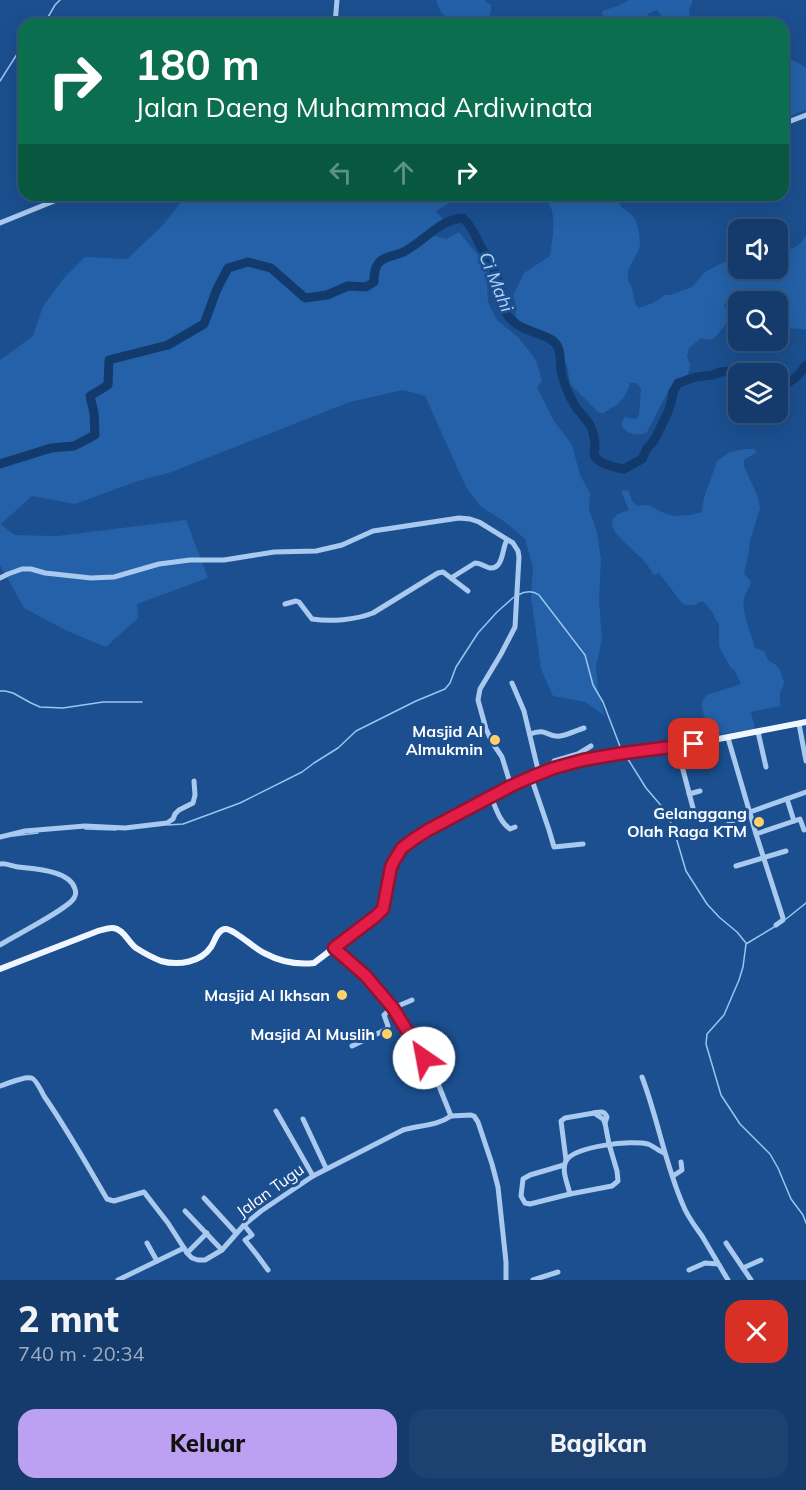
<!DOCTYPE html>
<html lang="id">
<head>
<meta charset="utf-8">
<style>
  :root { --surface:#143b6b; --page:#1d4271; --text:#f1f3f6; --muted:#9dadc1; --line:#33557e; --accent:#bca0f2 }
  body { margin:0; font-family:Mulish,sans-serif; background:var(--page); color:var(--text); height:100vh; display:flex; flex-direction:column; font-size:22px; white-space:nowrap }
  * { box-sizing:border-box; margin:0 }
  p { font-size:20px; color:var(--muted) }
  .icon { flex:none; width:33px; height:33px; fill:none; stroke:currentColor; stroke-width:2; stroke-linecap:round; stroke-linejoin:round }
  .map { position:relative; height:1280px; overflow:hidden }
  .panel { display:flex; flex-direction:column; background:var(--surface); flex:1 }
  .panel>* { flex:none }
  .banner { position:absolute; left:18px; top:18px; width:771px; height:183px; border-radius:18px; box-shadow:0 6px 24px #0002,0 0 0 2px var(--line); background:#0b6e4f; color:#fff; overflow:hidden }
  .fabs { position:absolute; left:728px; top:219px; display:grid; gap:12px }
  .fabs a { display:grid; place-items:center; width:60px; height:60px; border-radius:12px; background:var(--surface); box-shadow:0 6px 24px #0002,0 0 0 2px var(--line); font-size:30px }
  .pin { position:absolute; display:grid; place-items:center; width:51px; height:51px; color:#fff; margin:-26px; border-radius:12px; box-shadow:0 3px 9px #0006 }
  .me { position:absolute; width:66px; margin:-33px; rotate:327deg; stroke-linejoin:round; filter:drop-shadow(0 0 4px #0008) }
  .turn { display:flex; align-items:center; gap:21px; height:126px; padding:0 18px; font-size:27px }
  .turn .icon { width:78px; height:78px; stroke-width:2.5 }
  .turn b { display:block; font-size:42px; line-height:51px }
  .lanes { display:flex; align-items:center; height:57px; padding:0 18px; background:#0003; justify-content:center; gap:30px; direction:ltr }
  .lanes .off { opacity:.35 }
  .round { display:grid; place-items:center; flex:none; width:63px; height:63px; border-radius:18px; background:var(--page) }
  .headline { display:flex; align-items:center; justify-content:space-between; height:102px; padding:0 18px }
  h1 { font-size:36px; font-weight:800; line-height:45px }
  .action { display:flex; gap:12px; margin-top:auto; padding:12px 18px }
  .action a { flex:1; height:69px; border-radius:18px; background:var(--accent); color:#111; font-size:24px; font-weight:800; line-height:69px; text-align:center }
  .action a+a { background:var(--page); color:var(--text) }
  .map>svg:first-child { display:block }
</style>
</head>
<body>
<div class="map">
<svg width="806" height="1280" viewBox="0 0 806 1280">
  <rect width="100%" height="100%" fill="#1b4f8f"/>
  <!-- green -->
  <g fill="#2461a8">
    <path d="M436 0H484L491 5V10L489 19 493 24H467C458 20 445 21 440 10 438 7 438 3 436 0Z"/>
    <polygon points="629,0 693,0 689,10 690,17 700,24 668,24 657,10 648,14 645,24 606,24 603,21 602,11 620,5"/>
    <polygon points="783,57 797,62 806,68 806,110 783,119"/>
    <polygon points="187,195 343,195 348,196 348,195 417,195 424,199 433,195 455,195 457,198 436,211 444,221 434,236 446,239 459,232 486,265 488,302 497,320 519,338 536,360 542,381 537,387 554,421 572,445 580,475 590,493 589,509 597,532 601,559 599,598 602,640 596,666 598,690 605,716 585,702 553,696 541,669 531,596 533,567 525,539 505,522 480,506 466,487 425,396 403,390 350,402 169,473 138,481 75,504 32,496 1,524 14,535 57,536 186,520 208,578 137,604 138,618 106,647 65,630 24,608 0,565 0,360 33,336 43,306 64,278 85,257 127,259 163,225"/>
    <path d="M541 195H619C618 212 625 206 633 216 638 223 640 235 640 244 639 257 626 265 628 278 628 282 632 287 633 291 635 298 633 304 639 308L653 303 665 295H670L692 287 705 272 718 265 728 261 738 253V268H777V251C792 249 798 249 806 235V330C796 327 785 331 777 324V302H738V307L732 302 723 304 730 317C727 322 717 337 712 339 709 341 705 339 701 338L689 348 687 357 690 364 688 374 670 388 647 432C639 437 628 434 622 427V421L625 417 635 419 637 418 639 415 641 389 637 383H630C628 391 623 400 617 405 612 408 608 409 604 413H599L570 384 567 365 554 348 546 334 522 325 516 317 515 301 513 296 524 273 550 256C552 237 560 207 541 195Z"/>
    <path d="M745 449H754L757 452 744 460V466L758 497 760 508 750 541 748 557 744 574 751 581C750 588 745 593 744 599 741 612 752 635 755 648L764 651 768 660 776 665 779 668 784 682 783 687 780 692V706L751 712 755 729 715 735C709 724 694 706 707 695L741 684 735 671 731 668 720 649 719 644V624L716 620 713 613 704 602H699L696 605H685L681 602 659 573 654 575C651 571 649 567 646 563 639 553 606 532 613 519 615 514 624 512 629 510L621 491 623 490 629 491 632 501 637 506 648 505 666 514 676 516 690 515 702 512C703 493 712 479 717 461L730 452Z"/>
  </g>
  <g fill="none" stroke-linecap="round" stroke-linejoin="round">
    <!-- stream -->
    <g stroke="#9cc4f0" stroke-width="1.5">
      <polyline points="44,24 55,5 60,0"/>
      <polyline points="0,81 19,51 24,46"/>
      <path d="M518 595C525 591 532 590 539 595L585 655 593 685 603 702 621 749"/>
      <polyline points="0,691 5,691 13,693 31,703 40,707 63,708 103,702 142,702"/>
      <polyline points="626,756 646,788 664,809 673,827 686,871 707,904 719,917 737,932 746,943"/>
      <polyline points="168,825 183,824 240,803 302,772 314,763 338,748 356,731 416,701 445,689 450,683 456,667 478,633 497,612 514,597"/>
      <polyline points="85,829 116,830"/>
      <polyline points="13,836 38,833"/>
      <polyline points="786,919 806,903"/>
      <polyline points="774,927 746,944 743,967 739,980 724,1015 707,1034 706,1044 721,1095 740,1124 770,1154 778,1168 791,1199 803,1215 806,1223"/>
    </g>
    <!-- river -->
    <g stroke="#123a6d" stroke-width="9">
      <path d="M777 386C789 385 800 375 806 365"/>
      <path d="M0 464 51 448 74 446 95 435 94 413 90 396 108 385 109 360 168 345 204 324 217 289 228 268 248 262 271 268 305 298 327 295 348 286 366 287 374 282C374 276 374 269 378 264 383 255 399 256 407 250 425 240 441 219 463 218 473 227 476 238 482 249 485 253 488 256 490 260 494 269 499 281 501 290 503 298 501 305 506 313 519 335 550 331 558 347 561 354 560 362 561 370 563 381 568 394 574 404 579 414 589 419 592 430 594 435 595 443 595 448 595 450 594 451 594 453 594 463 616 468 624 469L642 459 647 448 652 443 657 435 668 412 672 399 673 392 678 383 696 377 713 375 720 372 731 371 738 374"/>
    </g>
    <!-- minor -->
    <g stroke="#a9c9ee" stroke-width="5">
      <polyline points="335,24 337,0"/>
      <polyline points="783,124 806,115"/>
      <polyline points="0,223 69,195"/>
      <polyline points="0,578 8,574 22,569 31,569 45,573 91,578 114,577 159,564 190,560 224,560 274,552 316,551 342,545 373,531 459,518 470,519 479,522 513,543 518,551 519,557 515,627 501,654 480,689 478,700 486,729 492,742 502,757 511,786"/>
      <polyline points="451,578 468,591"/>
      <path d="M285 604 296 601 299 602 312 619C331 622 355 620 373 613L438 573 443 572 451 578 475 563C481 563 485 567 490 568 504 569 502 547 507 540"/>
      <polyline points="512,683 524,711 539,774"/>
      <polyline points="799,724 806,761"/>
      <polyline points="758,732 766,767"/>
      <path d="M530 734C548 727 546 738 560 736 568 735 577 730 584 728"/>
      <polyline points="728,738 756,834 783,918 783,920 776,925"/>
      <polyline points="677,747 693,808"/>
      <polyline points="554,768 553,765 554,761 578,754 591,746"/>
      <polyline points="531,777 549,830 554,847 583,844"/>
      <polyline points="689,794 700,791"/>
      <path d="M491 797C496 808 499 821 510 829L515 827"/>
      <polyline points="787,799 794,821"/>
      <polyline points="750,812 806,792"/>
      <polyline points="729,822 750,815"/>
      <polyline points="756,834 800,819 804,830"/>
      <polyline points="0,837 25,831 85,826 125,828 167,823 173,819 175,814 179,810 193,803 195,795 194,781"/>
      <path d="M0 864C7 863 11 866 18 867 33 869 70 870 75 889 76 892 76 895 74 898 68 909 14 936 0 945"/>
      <polyline points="736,866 786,851"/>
      <polyline points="335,948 366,976 393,1008 433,1071 451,1116 471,1115 474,1116 478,1122 492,1164 498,1187 506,1262 506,1280"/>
      <path d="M352 1046 387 1029 388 1026 384 1015C391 1007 402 1005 412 1000"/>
      <path d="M642 1077C658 1119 665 1164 683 1205 687 1216 695 1226 702 1236 711 1251 719 1265 728 1280"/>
      <path d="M0 1086C7 1084 24 1076 31 1078 35 1078 42 1092 44 1096 67 1129 87 1165 107 1199L114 1201 144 1192 168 1223 184 1248"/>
      <polyline points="276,1111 313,1176"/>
      <path d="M594 1113C600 1112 604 1110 607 1117L605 1123"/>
      <polyline points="303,1119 326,1168"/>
      <polyline points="564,1165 530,1175 523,1179 521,1196 525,1203 530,1204 570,1194 612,1186 618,1181 617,1171 609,1144 605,1123 603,1119 594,1113 565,1118 561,1121 566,1160"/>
      <polyline points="673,1176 682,1170 681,1162"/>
      <path d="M570 1194C568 1185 561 1170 566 1161 574 1146 632 1140 648 1144 653 1146 659 1151 664 1153"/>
      <polyline points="204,1198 236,1233"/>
      <polyline points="185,1211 222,1250"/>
      <polyline points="244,1225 252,1235 245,1240 257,1255 268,1270"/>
      <polyline points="147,1243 157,1261"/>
      <polyline points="726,1243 751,1280"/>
      <polyline points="187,1253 207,1233"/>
      <polyline points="743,1268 761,1260"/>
      <polyline points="689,1270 705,1263 718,1264"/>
      <path d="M118 1280 184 1248 187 1253 192 1258 198 1260H205L222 1250 244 1225 261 1211 313 1176 403 1130C419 1125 437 1126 451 1116"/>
      <polyline points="533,1280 558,1272"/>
    </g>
    <!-- major -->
    <path stroke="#f0f6ff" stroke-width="6" d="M0 969 98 931C102 930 108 928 112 928 123 928 128 942 136 948 144 953 153 958 161 961 179 966 201 962 211 947 215 941 217 930 225 929 233 928 255 949 264 953 279 961 297 965 314 963L376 916 383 909 391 867 402 848 414 839 428 830 531 777 583 760 624 753 677 747 806 722"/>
  </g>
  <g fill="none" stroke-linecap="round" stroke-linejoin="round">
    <defs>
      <polyline id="route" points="424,1058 393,1008 366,976 334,948 376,916 383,909 391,867 394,861 402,848 414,839 428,830 511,786 531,777 554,768 583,760 624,753 694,744"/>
    </defs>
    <!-- route casing -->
    <use href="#route" stroke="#92132f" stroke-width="15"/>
    <!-- route -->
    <use href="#route" stroke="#e11d48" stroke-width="10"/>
  </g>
  <!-- markers -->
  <g fill="#ffd166" stroke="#1b4f8f" stroke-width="2">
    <circle cx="495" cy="740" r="6"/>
    <circle cx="759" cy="822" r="6"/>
    <circle cx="342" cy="995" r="6"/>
    <circle cx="387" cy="1034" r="6"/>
  </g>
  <g text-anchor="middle" stroke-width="6" stroke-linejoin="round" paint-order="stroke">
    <!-- poi labels -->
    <g font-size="16" font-weight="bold" fill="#fff" stroke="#1b4f8f" text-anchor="end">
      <text x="483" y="737">Masjid Al<tspan x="483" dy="18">Almukmin</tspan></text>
      <text x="747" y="819">Gelanggang<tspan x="747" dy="18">Olah Raga KTM</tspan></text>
      <text x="330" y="1001">Masjid Al Ikhsan</text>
      <text x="375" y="1040">Masjid Al Muslih</text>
    </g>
    <!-- street labels -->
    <g font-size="16" fill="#fff" stroke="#1b4f8f">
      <text transform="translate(270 1190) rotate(-36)" y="6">Jalan Tugu</text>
    </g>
    <!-- water labels -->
    <g font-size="18" font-style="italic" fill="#b5d3f5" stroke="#1b4f8f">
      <text transform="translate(496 282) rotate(68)" y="6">Ci Mahi</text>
    </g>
  </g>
</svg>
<div class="fabs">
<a><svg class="icon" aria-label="sound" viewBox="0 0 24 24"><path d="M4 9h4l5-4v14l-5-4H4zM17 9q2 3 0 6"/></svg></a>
<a><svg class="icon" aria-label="search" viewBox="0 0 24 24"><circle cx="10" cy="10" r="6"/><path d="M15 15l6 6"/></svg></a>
<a><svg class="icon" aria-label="layers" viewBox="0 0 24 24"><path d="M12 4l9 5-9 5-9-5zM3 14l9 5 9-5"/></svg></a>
</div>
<div class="pin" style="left:694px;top:744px;background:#d93025"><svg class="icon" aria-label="arrive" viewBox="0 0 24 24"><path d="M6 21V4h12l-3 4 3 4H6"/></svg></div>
<svg class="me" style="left:424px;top:1058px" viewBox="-20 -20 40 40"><circle r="19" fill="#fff"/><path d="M0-13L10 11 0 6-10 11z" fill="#e11d48"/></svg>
<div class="banner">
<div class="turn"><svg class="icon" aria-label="right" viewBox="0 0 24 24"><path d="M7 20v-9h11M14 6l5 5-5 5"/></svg><div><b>180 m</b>Jalan Daeng Muhammad Ardiwinata</div></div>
<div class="lanes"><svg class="icon off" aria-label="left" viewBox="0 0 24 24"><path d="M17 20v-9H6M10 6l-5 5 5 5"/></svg><svg class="icon off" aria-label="ahead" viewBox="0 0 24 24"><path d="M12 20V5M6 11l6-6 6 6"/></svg><svg class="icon" aria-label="right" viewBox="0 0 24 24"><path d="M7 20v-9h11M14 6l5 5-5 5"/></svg></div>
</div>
</div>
<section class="panel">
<div class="headline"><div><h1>2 mnt</h1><p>740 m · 20:34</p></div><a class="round" style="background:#d93025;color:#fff"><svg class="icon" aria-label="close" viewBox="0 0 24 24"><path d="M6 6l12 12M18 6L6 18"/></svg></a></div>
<div class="action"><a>Keluar</a><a>Bagikan</a></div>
</section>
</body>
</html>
